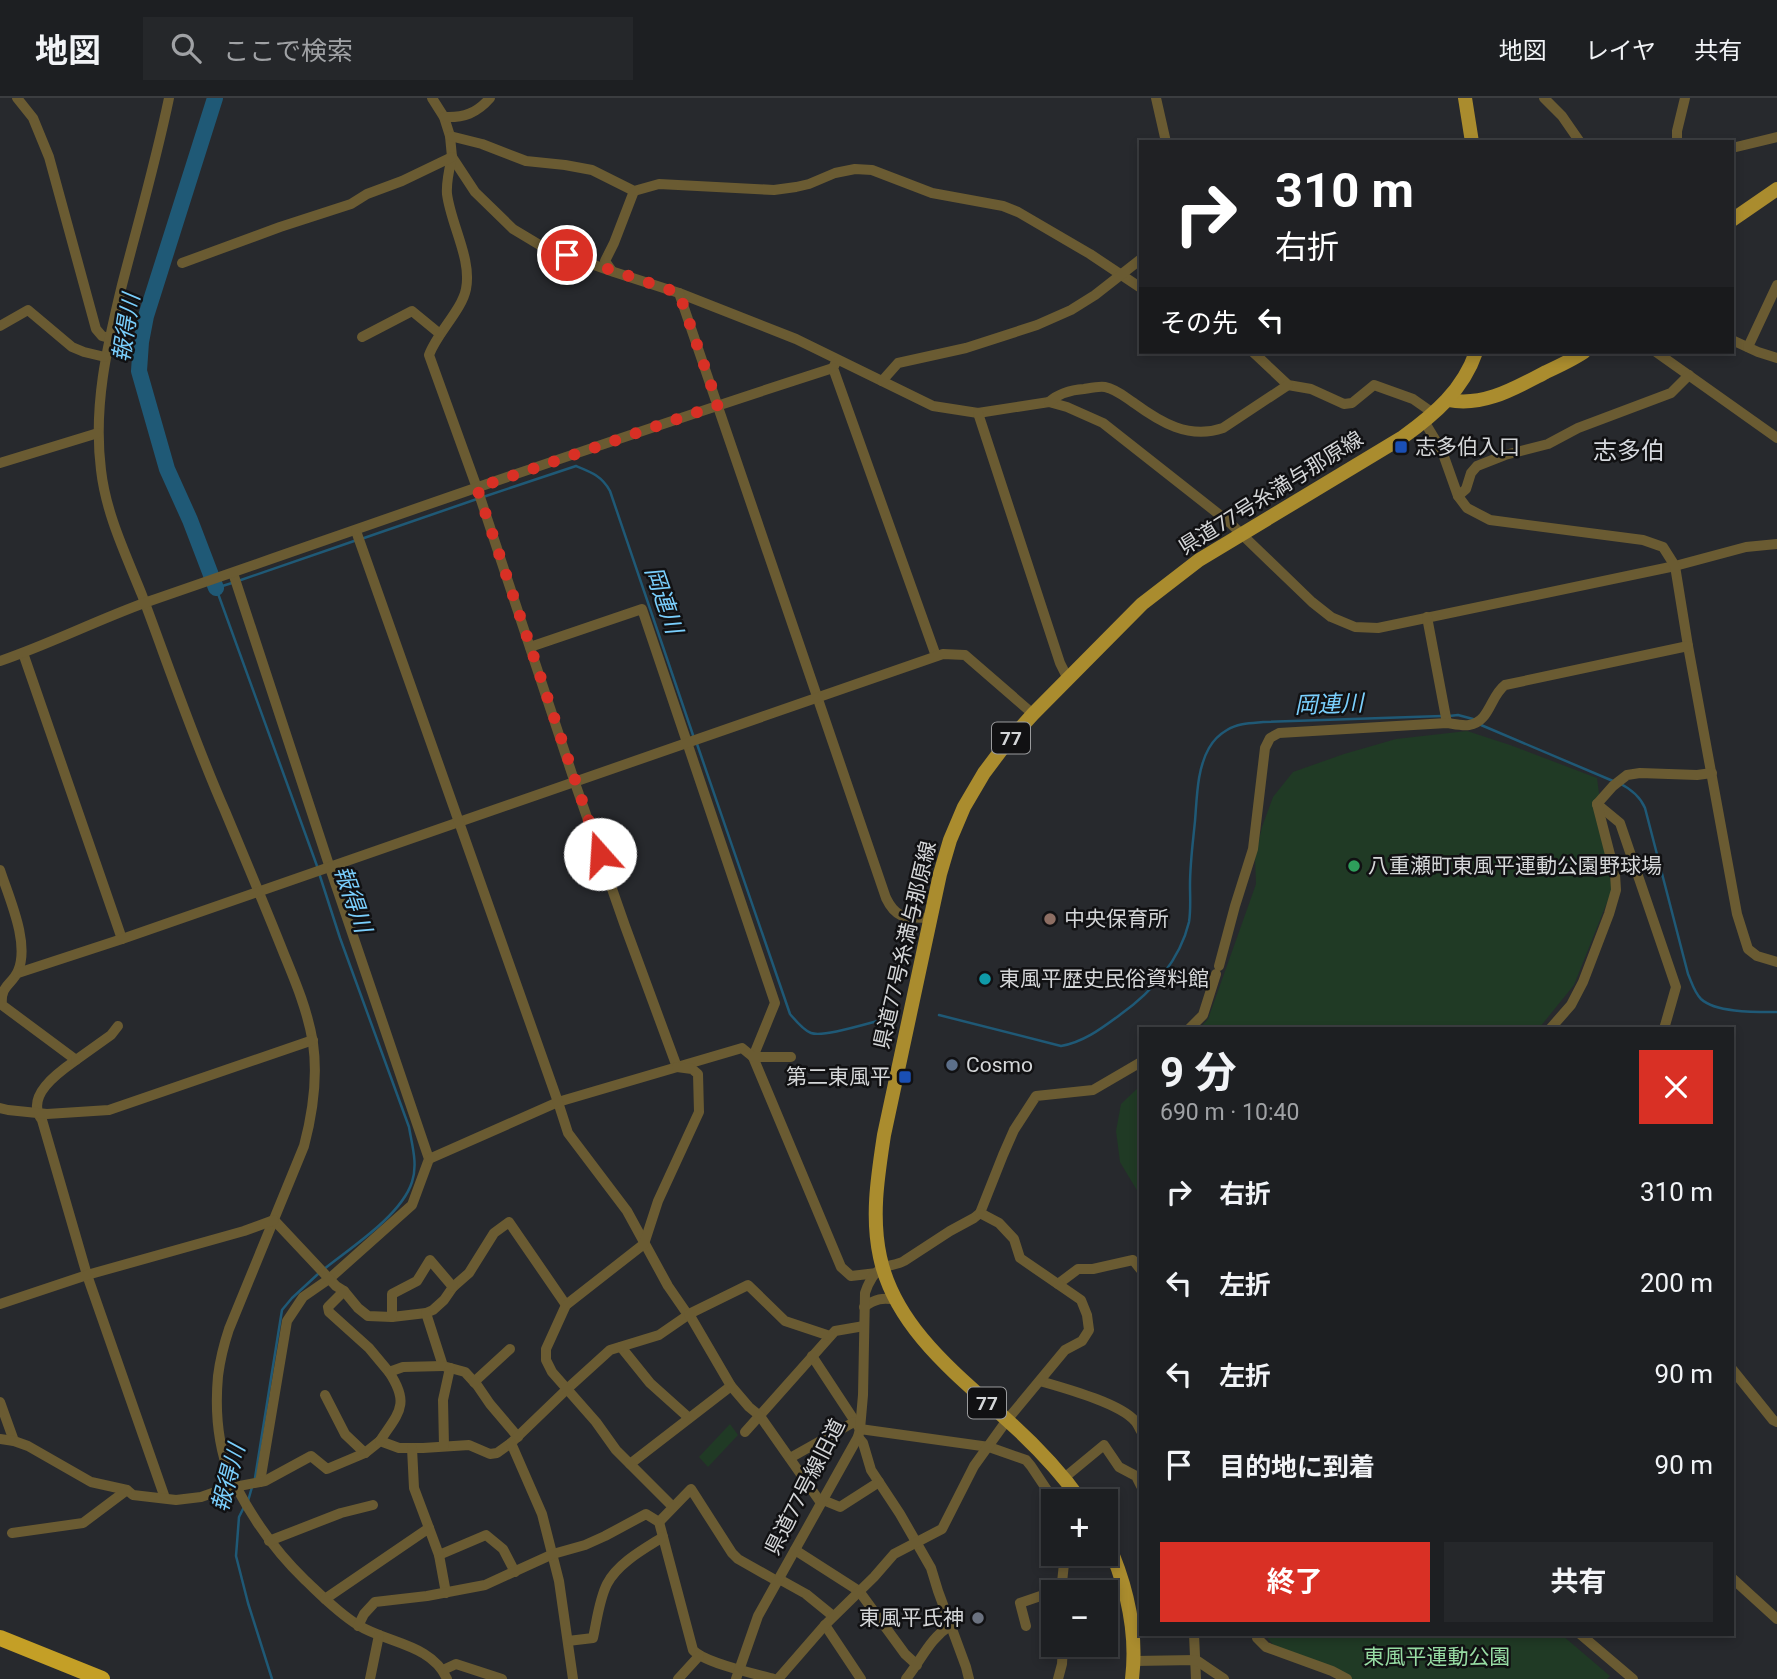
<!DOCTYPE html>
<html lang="ja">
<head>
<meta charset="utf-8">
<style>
  :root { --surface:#1d1f22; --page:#25272a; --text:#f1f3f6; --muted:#a0a2a5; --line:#3b3d40; --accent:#d93025 }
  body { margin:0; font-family:Roboto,"Noto Sans JP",sans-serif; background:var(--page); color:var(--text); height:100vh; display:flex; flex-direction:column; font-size:26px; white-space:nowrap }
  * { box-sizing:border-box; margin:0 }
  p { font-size:23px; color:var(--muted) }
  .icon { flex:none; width:38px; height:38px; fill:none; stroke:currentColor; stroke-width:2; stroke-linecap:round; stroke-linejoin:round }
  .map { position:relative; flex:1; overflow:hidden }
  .panel { position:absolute; left:1139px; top:929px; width:595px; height:609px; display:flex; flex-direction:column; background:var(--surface); border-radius:0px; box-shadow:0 4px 10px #0003,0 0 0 2px var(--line) }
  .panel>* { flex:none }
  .top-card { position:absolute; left:1139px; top:42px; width:595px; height:214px; border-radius:0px; box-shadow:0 4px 10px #0003,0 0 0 2px var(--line); background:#202124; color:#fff; overflow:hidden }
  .fabs { position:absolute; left:1041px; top:1391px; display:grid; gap:14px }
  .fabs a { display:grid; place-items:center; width:77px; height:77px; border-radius:0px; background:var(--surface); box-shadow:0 4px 10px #0003,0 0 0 2px var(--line); font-size:35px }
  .pin { position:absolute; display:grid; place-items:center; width:60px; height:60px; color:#fff; margin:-30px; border:4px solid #fff; border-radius:50%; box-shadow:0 2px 7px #0007 }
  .me { position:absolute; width:77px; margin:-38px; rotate:341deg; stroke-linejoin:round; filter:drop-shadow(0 0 5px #0008) }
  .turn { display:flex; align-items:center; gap:24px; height:147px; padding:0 21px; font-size:32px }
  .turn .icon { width:91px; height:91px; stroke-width:2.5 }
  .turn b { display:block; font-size:49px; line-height:60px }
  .then { display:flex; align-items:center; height:66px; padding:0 21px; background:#0003; gap:14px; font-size:26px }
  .round { display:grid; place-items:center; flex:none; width:74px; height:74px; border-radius:0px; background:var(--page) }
  .summary { display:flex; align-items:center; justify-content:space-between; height:119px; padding:0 21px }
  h1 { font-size:42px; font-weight:700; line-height:52px }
  .primary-button { display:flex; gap:14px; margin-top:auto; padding:14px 21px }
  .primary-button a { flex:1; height:80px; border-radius:0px; background:var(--accent); color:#fff; font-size:28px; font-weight:700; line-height:80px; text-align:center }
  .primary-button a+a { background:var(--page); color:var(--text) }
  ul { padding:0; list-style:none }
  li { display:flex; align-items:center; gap:21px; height:91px; padding:0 21px }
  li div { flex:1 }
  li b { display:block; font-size:26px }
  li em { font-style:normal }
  header { display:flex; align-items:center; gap:42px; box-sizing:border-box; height:98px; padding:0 35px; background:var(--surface); border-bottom:2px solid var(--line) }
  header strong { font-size:33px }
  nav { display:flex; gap:38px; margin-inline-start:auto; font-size:24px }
  .search { width:490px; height:63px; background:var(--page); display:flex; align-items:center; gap:18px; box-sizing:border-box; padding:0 24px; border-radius:0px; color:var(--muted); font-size:26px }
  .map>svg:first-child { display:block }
</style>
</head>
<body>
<header>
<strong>地図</strong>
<div class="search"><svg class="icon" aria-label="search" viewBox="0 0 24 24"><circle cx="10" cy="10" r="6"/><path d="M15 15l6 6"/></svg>ここで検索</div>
<nav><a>地図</a><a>レイヤ</a><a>共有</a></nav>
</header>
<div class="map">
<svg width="1777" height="1581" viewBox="0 0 1777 1581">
  <rect width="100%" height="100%" fill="#27292d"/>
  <!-- green -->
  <g fill="#203a25">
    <polygon points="1467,633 1510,647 1597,680 1612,792 1574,887 1540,929 1537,931 1199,931 1208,921 1256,786 1255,760 1262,729 1273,699 1293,674 1344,656 1396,641"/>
    <polygon points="1141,987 1141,1099 1120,1064 1116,1033 1121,1006"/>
    <polygon points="730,1326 738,1337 708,1369 699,1359"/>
    <polygon points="1265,1537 1562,1537 1610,1578 1607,1581 1349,1581 1274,1548"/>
  </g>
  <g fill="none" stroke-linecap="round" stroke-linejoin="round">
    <!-- stream -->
    <g stroke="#1f5976" stroke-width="2.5">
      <path d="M483 399 576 368C591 374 602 378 610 393L694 640"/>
      <polyline points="364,440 477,401"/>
      <polyline points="238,483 357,442"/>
      <polyline points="232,485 216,490 317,768"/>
      <polyline points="1449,618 1458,617 1473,621"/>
      <polyline points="1481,627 1613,683"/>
      <path d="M697 646 790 916C796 923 803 932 811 935 825 940 877 922 894 919"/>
      <path d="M1619 685C1631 691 1640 698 1645 710L1688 876C1692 885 1694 894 1701 901 1716 915 1757 914 1777 914"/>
      <path d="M319 775 340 840 409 1029C412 1047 418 1066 412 1084 401 1118 350 1150 323 1172"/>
      <path d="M939 917 1061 948C1084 944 1102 930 1121 916 1152 894 1180 862 1189 824 1191 812 1190 799 1190 787 1190 765 1193 744 1195 723 1197 699 1197 671 1209 650 1213 643 1220 636 1227 632 1238 625 1252 625 1263 624L1442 618"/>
      <polyline points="255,1380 282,1212 292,1200 318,1176"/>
      <polyline points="248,1403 252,1389"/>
      <polyline points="244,1409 239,1419 236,1458 248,1505 272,1581"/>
    </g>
    <!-- river -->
    <polyline stroke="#1f5976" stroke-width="16" points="215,0 146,218 141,244 139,273 167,371 190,422 216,490"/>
    <!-- minor -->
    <g stroke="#6a5b32" stroke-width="10">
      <polyline points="17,0 33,20 49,59 96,231 102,238 109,240"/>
      <path d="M169 0C156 63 138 125 122 187 107 249 93 308 101 372 106 416 126 457 142 497 169 569 194 643 225 713 245 761 265 808 284 856 296 885 308 914 313 945 318 980 313 1014 304 1048L229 1231C224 1246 220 1262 218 1278 215 1311 218 1347 230 1378 232 1383 235 1387 238 1392 256 1426 277 1455 305 1482 321 1497 338 1515 358 1527 386 1545 432 1546 447 1581"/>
      <polyline points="432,0 444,19 450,38 452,59 475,94 513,131 543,149 614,174 679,195 796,241 933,308 978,315 1049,304 1067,309 1103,325 1230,425 1312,504 1331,519 1355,529 1378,530 1675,468 1746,449 1777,446"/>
      <polyline points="1156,0 1166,44"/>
      <polyline points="1544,0 1562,18 1580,44"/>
      <path d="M444 19C464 20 477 15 490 0"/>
      <polyline points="450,38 482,46 526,63 565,67 592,72 634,93 659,86 774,92 796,89 809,86 835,75 855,71 872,72 932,95 1003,108 1018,114 1090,156 1141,190"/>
      <polyline points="1677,44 1677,33 1685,0"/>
      <polyline points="1732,50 1777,39"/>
      <path d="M452 59C449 72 446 84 447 96 451 127 472 161 466 191 462 212 437 235 429 257L477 390 575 685 625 828 677 969"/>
      <polyline points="182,165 280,129 351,106 367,96 402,83 452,59"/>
      <polyline points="612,173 605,163 614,145 634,93"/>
      <path d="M679 195 886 800C897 823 908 819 931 820"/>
      <polyline points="0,228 28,212 72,249 84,254 105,259"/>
      <polyline points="362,239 412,213 440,236"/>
      <polyline points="1732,242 1758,254 1777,260"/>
      <polyline points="1748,249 1777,187"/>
      <polyline points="1253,254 1288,287 1311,291 1344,306 1352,305 1374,287 1413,301 1433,315"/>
      <polyline points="1656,254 1777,340"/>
      <polyline points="836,264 833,270 936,558"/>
      <polyline points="882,283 898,265 966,250 1037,227 1071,212 1095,197 1141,161"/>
      <path d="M1049 304C1059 295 1070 292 1084 291 1090 290 1099 288 1105 289 1116 291 1125 299 1134 305 1160 324 1189 342 1223 330L1288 287"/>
      <polyline points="978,315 1060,565 1068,581"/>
      <polyline points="1424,323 1442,353 1458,398 1467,410 1490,422 1643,442 1663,449 1675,468 1688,548 1737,816 1748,851 1757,858 1777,864"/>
      <polyline points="0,365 98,335"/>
      <polyline points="1458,398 1466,391 1471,375 1477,368 1505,357 1548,346 1578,330 1671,295 1689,277"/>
      <polyline points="233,475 330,770 429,1061 412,1107 329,1181 303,1199 287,1223 260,1384"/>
      <polyline points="1427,519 1447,625"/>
      <polyline points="530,549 642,511 775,905 753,959 841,1169 851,1178 877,1175"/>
      <polyline points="23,555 122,841"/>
      <path d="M0 563C50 546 97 522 147 504 376 425 603 344 833 270"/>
      <polyline points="1597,706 1620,725 1676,889 1664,931"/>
      <polyline points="1597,706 1613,688 1627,677 1640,675 1697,677 1712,675"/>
      <path d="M0 772C9 800 30 845 18 873 12 887 0 887 2 907L76 962C59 974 24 998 42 1022L87 1177 165 1400"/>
      <path d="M1219 868 1235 808 1253 751 1265 650 1270 640 1279 635 1447 625C1454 626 1462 628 1469 627 1490 624 1490 598 1505 587L1688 548"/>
      <polyline points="18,875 122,841 943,556 965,557 1033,616"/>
      <polyline points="1189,931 1203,917 1216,876"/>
      <polyline points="1550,931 1571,907 1583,884 1609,816 1616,792 1615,776 1597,706"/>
      <polyline points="76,962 111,937 118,928"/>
      <polyline points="0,1010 8,1012 47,1016 109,1012 313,942"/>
      <polyline points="429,1061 558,1004 742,950 753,959 791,959"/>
      <polyline points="274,1122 336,1188 344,1193 358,1210 368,1218 392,1219 426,1215 433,1212 444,1202 453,1189 469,1175 494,1135 509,1124 566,1207"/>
      <polyline points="1058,1186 1078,1171 1093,1171 1133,1162 1141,1172"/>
      <polyline points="344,1193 328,1209 329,1214 369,1250 389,1274"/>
      <polyline points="0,1206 87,1177 244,1133 274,1122"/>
      <path d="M864 1209C875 1201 883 1199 896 1202"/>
      <polyline points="426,1215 443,1268 465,1274 477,1287 490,1306 518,1339"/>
      <polyline points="392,1219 392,1196 417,1183 430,1162 453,1189"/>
      <polyline points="621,1249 650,1285 689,1320"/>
      <polyline points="812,1258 860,1331 989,1349 1026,1362 1031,1368 1055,1404"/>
      <polyline points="1732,1271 1773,1322 1777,1324"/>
      <path d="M1040 1283C1064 1290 1120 1305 1135 1323 1138 1326 1139 1330 1141 1333"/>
      <polyline points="474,1284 510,1251"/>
      <polyline points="325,1297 345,1336 365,1355"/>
      <polyline points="0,1304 14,1343"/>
      <polyline points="745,1334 835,1233 864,1228"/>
      <polyline points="858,1339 863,1345 871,1372 900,1416 931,1470 938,1493 966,1569 969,1581"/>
      <polyline points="0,1341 14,1343 28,1348 91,1384 127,1392 133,1397 176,1402 201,1399 224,1391 265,1383 311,1358 327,1371 365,1355 380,1343 399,1350 423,1350 469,1347 490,1356 497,1355 511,1345 567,1291 610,1252 659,1237 688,1217 668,1188 627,1113 568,1035 558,1004 356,433"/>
      <path d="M380 1343C398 1315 411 1307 389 1274L403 1269 443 1268"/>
      <polyline points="511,1345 542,1416 559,1483 573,1581"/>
      <polyline points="444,1348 443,1302 450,1270"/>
      <polyline points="412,1350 414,1390 429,1430"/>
      <polyline points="790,1360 854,1324"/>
      <polyline points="630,1366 731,1288"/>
      <polyline points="1064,1380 1104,1347 1119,1369 1136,1378 1141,1388"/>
      <polyline points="823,1402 840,1409 879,1384"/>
      <polyline points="821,1405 760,1318 749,1309 731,1288 689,1216 748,1187 785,1223 830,1238"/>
      <polyline points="673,1409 616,1352 596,1324 552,1274 546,1262 546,1251 566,1207 644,1146 658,1103 699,1014 698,976 692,971 677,969"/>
      <polyline points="659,1424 691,1391 732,1455 738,1461 777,1483"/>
      <polyline points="12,1435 83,1425 127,1392"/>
      <polyline points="269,1443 341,1415 373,1407"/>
      <polyline points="795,1452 859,1493 905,1556 917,1567"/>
      <polyline points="439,1457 486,1437 503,1451 515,1474"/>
      <polyline points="1732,1480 1777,1521"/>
      <polyline points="779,1481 806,1496 833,1518"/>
      <polyline points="1061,1494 1065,1456"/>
      <polyline points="325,1501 429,1430 439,1457 446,1495"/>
      <polyline points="825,1527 861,1581"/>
      <path d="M358 1528 364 1516 375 1504 427 1498 485 1487 553 1456 585 1447 605 1438 646 1416 659 1424 693 1552C704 1565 756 1576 774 1581"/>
      <polyline points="1026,1528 1020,1505 1061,1491"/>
      <polyline points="1194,1536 1196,1581"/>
      <polyline points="1257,1536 1257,1540 1266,1549 1332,1573 1347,1581"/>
      <polyline points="1580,1536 1633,1581"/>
      <path d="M568 1543 593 1540C597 1522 599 1502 607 1486 618 1465 644 1451 663 1439"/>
      <polyline points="1134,1563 1196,1562 1224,1581"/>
      <polyline points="443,1572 456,1566 502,1581"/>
      <polyline points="370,1581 379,1537"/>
      <polyline points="678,1581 699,1558"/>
      <path d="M736 1581 758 1518 858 1339 860 1331 863 1297 865 1195C868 1186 873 1175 882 1170 888 1167 897 1167 904 1163L950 1133 974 1120 980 1115 1003 1057 1014 1032 1036 998 1093 992 1141 964"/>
      <polyline points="778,1581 825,1527 874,1479 894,1456 942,1431 974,1368 1007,1322 1065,1252 1082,1243 1089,1232 1087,1217 1081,1202 1020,1160 1014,1141 999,1125 980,1115"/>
      <path d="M906 1581C923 1560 928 1542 952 1526"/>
      <polyline points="1058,1581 1062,1566 1063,1547"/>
    </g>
    <!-- major -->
    <g stroke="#aa8c2e" stroke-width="14">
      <polyline points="1465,0 1472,44"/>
      <polyline points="1732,122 1777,91"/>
      <path d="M1448 302C1484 309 1515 290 1546 274 1559 268 1572 262 1584 254"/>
      <path d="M1082 1404C1060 1373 1034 1346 1006 1321 956 1276 895 1229 880 1159 871 1118 878 1077 884 1037L940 776 950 742 964 709 984 675 1005 647 1033 616 1142 506 1199 462 1403 339C1435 316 1463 292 1476 254"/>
      <path d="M1106 1441C1126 1485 1138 1532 1132 1581"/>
    </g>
    <!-- highway -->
    <polyline stroke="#c49f26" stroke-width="16" points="0,1540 102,1581"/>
  </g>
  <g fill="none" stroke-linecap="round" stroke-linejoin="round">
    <!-- route -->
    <polyline stroke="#d93025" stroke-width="12" stroke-dasharray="0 21.6" points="567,157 679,195 718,307 477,390 600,756"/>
  </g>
  <!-- markers -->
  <g fill="#1a4fb4" stroke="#111113" stroke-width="2.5">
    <rect x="1394" y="342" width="14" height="14" rx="3.5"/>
    <rect x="898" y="972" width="14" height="14" rx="3.5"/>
  </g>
  <circle fill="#2e9e5b" stroke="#111113" stroke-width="2.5" cx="1354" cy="768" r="7"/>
  <circle fill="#8d6e63" stroke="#111113" stroke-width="2.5" cx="1050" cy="821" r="7"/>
  <circle fill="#0f9aa8" stroke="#111113" stroke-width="2.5" cx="985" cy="881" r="7"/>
  <circle fill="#5c6f8a" stroke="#111113" stroke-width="2.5" cx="952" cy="967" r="7"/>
  <circle fill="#6b7280" stroke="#111113" stroke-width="2.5" cx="978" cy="1520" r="7"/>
  <g text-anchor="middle" stroke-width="5" stroke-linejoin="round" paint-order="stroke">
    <!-- shield labels -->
    <g fill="#111113" stroke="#9a9b9d" stroke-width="2">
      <rect x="992" y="624.5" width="38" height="31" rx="5"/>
      <rect x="968" y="1289.5" width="38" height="31" rx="5"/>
    </g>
    <g font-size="19" font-weight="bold" fill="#d4d6d8">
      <text x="1011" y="647">77</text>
      <text x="987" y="1312">77</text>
    </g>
    <!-- poi labels -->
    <g font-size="21" fill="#d4d6d8" stroke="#111113" text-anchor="start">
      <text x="1415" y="356">志多伯入口</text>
      <text x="1368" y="775">八重瀬町東風平運動公園野球場</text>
      <text x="1064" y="828">中央保育所</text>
      <text x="999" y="888">東風平歴史民俗資料館</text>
      <text x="966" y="974">Cosmo</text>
      <text x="891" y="986" text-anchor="end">第二東風平</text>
      <text x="964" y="1527" text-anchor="end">東風平氏神</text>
    </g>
    <!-- street labels -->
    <g font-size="21" fill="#d4d6d8" stroke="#111113">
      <text transform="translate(1271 395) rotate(-32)" y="7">県道77号糸満与那原線</text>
      <text transform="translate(905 847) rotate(-77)" y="7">県道77号糸満与那原線</text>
      <text transform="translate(805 1389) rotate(-63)" y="7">県道77号線旧道</text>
    </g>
    <!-- park labels -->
    <g font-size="21" fill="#97dca3" stroke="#111113">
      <text x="1437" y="1566">東風平運動公園</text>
    </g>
    <!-- water labels -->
    <g font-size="23" font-style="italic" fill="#7acffd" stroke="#111113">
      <text transform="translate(126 230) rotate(-81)" y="8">報得川</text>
      <text transform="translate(664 502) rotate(71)" y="8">岡連川</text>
      <text transform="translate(1329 606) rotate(-2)" y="8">岡連川</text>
      <text transform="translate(353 801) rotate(71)" y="8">報得川</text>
      <text transform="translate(228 1380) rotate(-75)" y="8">報得川</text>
    </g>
    <!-- quarter labels -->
    <g font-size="24" fill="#d6d9de" stroke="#111113">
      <text x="1629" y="361">志多伯</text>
    </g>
  </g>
</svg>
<div class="fabs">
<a>+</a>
<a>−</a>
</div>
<div class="pin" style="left:567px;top:157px;background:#d93025"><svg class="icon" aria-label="arrive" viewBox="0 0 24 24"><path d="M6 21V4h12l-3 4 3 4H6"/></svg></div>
<svg class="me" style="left:600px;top:756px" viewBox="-20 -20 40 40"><circle r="19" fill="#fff"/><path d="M0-13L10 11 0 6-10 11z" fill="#d93025"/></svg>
<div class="top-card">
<div class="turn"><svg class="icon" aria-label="right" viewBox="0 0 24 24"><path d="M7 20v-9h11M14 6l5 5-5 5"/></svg><div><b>310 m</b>右折</div></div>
<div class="then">その先<svg class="icon" aria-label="left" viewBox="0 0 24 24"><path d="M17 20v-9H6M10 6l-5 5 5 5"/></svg></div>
</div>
<section class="panel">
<div class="summary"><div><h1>9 分</h1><p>690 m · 10:40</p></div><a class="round" style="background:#d93025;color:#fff"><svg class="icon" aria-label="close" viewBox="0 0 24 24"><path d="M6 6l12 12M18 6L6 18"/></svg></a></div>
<ul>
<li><svg class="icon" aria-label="right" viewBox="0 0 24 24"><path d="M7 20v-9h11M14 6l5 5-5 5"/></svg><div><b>右折</b></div><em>310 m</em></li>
<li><svg class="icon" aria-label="left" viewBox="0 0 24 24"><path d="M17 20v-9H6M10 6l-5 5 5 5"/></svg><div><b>左折</b></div><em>200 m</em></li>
<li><svg class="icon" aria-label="left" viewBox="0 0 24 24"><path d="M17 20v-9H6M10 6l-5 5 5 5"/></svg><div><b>左折</b></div><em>90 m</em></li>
<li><svg class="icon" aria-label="arrive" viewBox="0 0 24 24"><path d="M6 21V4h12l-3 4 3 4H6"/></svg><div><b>目的地に到着</b></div><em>90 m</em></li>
</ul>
<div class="primary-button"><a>終了</a><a>共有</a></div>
</section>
</div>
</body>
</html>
